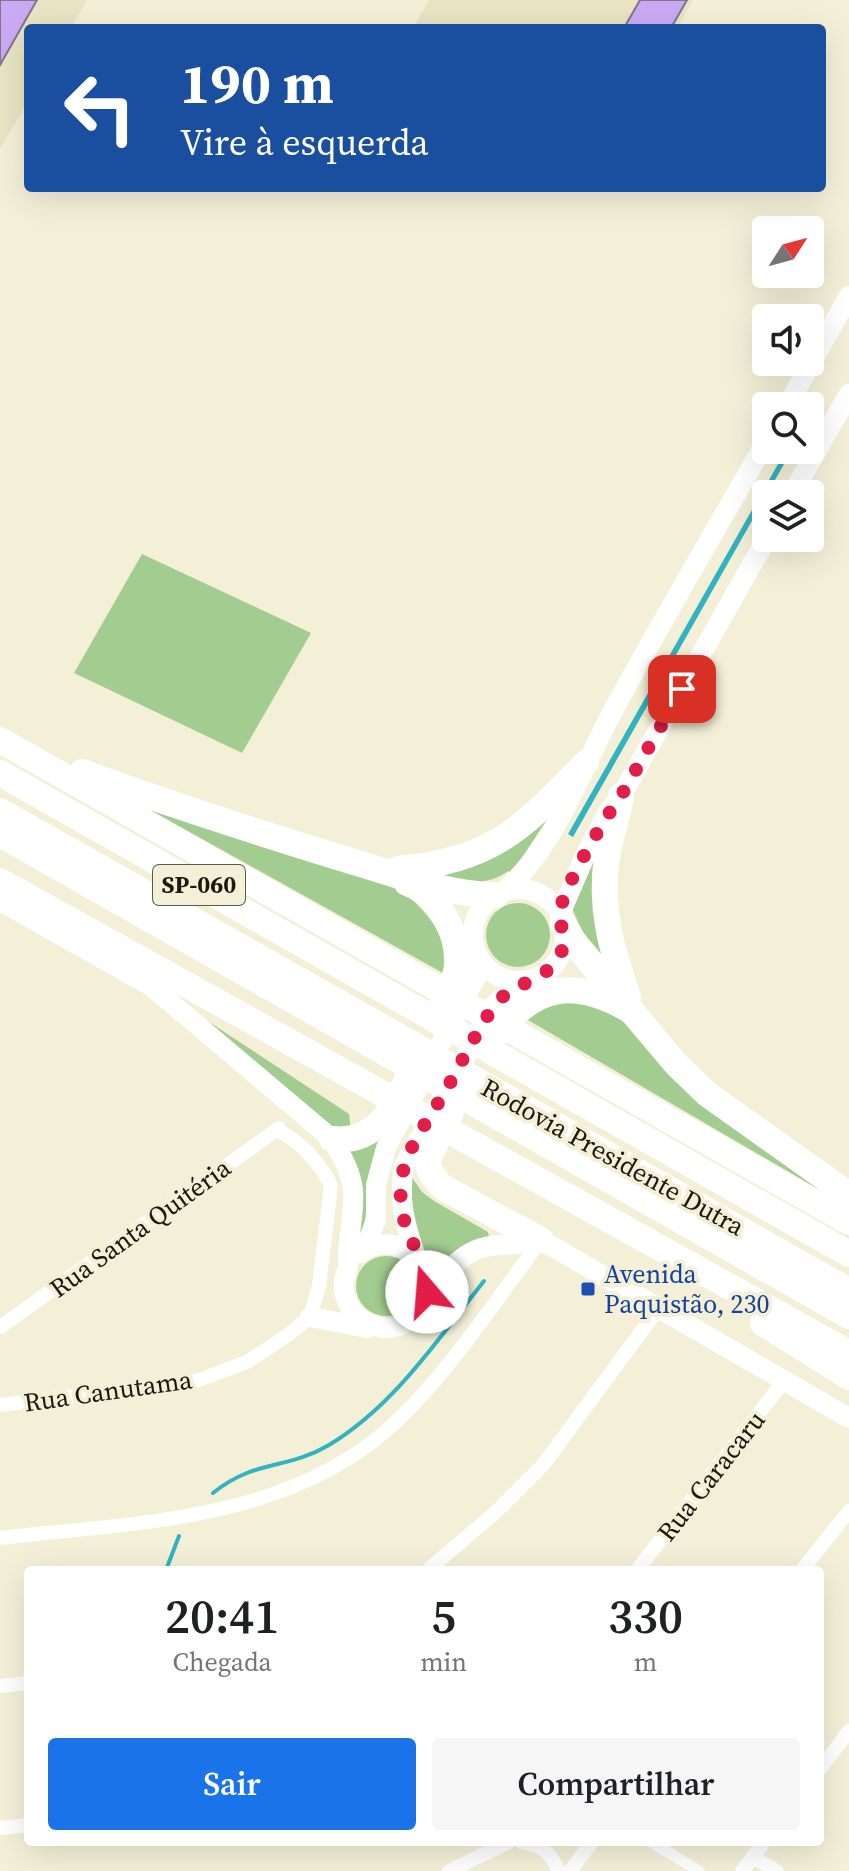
<!DOCTYPE html>
<html lang="pt">
<head>
<meta charset="utf-8">
<style>
  :root { --surface:#fff; --page:#f6f6f6; --text:#202124; --muted:#757577; --accent:#1a73e8 }
  body { margin:0; font-family:"Source Serif 4",serif; background:var(--page); color:var(--text); height:100vh; display:flex; flex-direction:column; font-size:30px; white-space:nowrap }
  * { box-sizing:border-box; margin:0 }
  p { font-size:26px; color:var(--muted) }
  .icon { flex:none; width:44px; height:44px; fill:none; stroke:currentColor; stroke-width:2; stroke-linecap:round; stroke-linejoin:round }
  .map { position:relative; flex:1; overflow:hidden }
  .drawer { position:absolute; left:24px; top:1566px; width:800px; height:280px; display:flex; flex-direction:column; background:var(--surface); border-radius:8px; box-shadow:0 8px 32px #0002 }
  .drawer>* { flex:none }
  .top-card { position:absolute; left:24px; top:24px; width:802px; height:168px; border-radius:8px; box-shadow:0 8px 32px #0002; background:#1a4fa0; color:#fff; overflow:hidden }
  .needle { width:52px; rotate:54deg }
  .controls { position:absolute; left:752px; top:216px; display:grid; gap:16px }
  .controls a { display:grid; place-items:center; width:72px; height:72px; border-radius:8px; background:var(--surface); box-shadow:0 8px 32px #0002; font-size:40px }
  .pin { position:absolute; display:grid; place-items:center; width:68px; height:68px; color:#fff; margin:-34px; border-radius:16px; box-shadow:0 4px 12px #0006 }
  .me { position:absolute; width:88px; margin:-44px; rotate:342deg; stroke-linejoin:round; filter:drop-shadow(0 0 6px #0008) }
  .turn { display:flex; align-items:center; gap:28px; height:168px; padding:0 24px; font-size:36px }
  .turn .icon { width:104px; height:104px; stroke-width:2.5 }
  .turn b { display:block; font-size:56px; line-height:68px }
  .eta { display:flex; justify-content:space-evenly; align-items:center; height:136px; text-align:center }
  .eta b { font-size:48px; font-weight:600; line-height:56px }
  .action { display:flex; gap:16px; margin-top:auto; padding:16px 24px }
  .action a { flex:1; height:92px; border-radius:8px; background:var(--accent); color:#fff; font-size:32px; font-weight:600; line-height:92px; text-align:center }
  .action a+a { background:var(--page); color:var(--text) }
  .map>svg:first-child { display:block }
</style>
</head>
<body>
<div class="map">
<svg width="849" height="1871" viewBox="0 0 849 1871">
  <rect width="100%" height="100%" fill="#f4f0d8"/>
  <!-- built -->
  <g fill="#eae4c5">
    <polygon points="0,0 87,0 71,28 28,28 28,101 0,149"/>
    <polygon points="429,0 693,0 677,28 413,28"/>
  </g>
  <!-- green -->
  <g fill="#a3cc90">
    <polygon points="142,554 311,633 242,753 74,673"/>
    <path d="M152 811 400 888C427 913 449 933 443 973Z"/>
    <path d="M548 818 511 874 508 871C490 886 454 885 435 871Z"/>
    <polygon points="595,851 608,962 582,931 571,906"/>
    <circle cx="518" cy="935" r="32"/>
    <path d="M597 1000 849 1207 528 1020C546 1001 572 1002 597 1000Z"/>
    <polygon points="194,1012 349,1114 351,1132 336,1130"/>
    <polygon points="381,1137 369,1173 365,1225 360,1233 349,1151"/>
    <path d="M411 1176 422 1192 434 1201 488 1232 489 1237 441 1265C412 1259 411 1200 411 1176Z"/>
    <circle cx="386" cy="1286" r="30"/>
  </g>
  <!-- water -->
  <polygon fill="#31b3c0" points="786,450 792,450 573,837 568,834"/>
  <g fill="none" stroke-linecap="round" stroke-linejoin="round">
    <!-- stream -->
    <g stroke="#31b3c0" stroke-width="4">
      <path d="M213 1493C255 1459 287 1470 329 1445 394 1406 438 1339 484 1281"/>
      <polyline points="166,1570 179,1536"/>
    </g>
  </g>
  <!-- building -->
  <g fill="#cbaaf4" stroke="#7e7689" stroke-width="2">
    <polygon points="0,0 37,0 0,65"/>
    <polygon points="640,0 687,0 671,28 624,28"/>
  </g>
  <g fill="none" stroke-linecap="round" stroke-linejoin="round">
    <!-- pedestrian -->
    <polyline stroke="#fff" stroke-width="11" points="651,1842 699,1871"/>
    <!-- minor -->
    <g stroke="#fff" stroke-width="14">
      <polyline points="0,1327 279,1128"/>
      <path d="M0 1405 196 1381 247 1362 288 1335 310 1317 319 1286 331 1186C321 1164 299 1139 276 1130"/>
      <path d="M0 1538C137 1522 292 1522 398 1420 452 1368 496 1300 541 1240"/>
      <polyline points="428,1570 497,1511 543,1465 658,1309"/>
      <polyline points="637,1570 784,1381"/>
      <polyline points="802,1570 849,1511"/>
      <polyline points="0,1686 28,1683"/>
      <polyline points="820,1769 849,1731"/>
      <polyline points="0,1828 28,1825"/>
      <path d="M521 1842C540 1844 552 1853 558 1871"/>
      <polyline points="753,1857 777,1871"/>
      <polyline points="449,1871 509,1842"/>
      <polyline points="570,1871 592,1842"/>
      <polyline points="742,1871 764,1842"/>
    </g>
    <!-- secondary -->
    <g stroke="#fff" stroke-width="20">
      <polyline points="787,406 849,296"/>
      <polyline points="792,494 849,394"/>
      <circle cx="519" cy="935" r="46"/>
      <path d="M504 891C557 845 581 770 614 709 663 619 715 531 766 442"/>
      <path d="M0 901 151 986 332 1139C341 1155 351 1171 353 1190 355 1215 347 1239 348 1263 349 1268 345 1274 344 1280 342 1298 352 1317 370 1324 379 1328 390 1329 399 1326 419 1318 419 1304 429 1290 438 1278 453 1265 465 1256 489 1239 515 1248 541 1240L849 1418"/>
      <polyline points="560,914 585,856 608,812 621,796 767,538"/>
      <polyline points="366,1248 376,1219 376,1185 386,1148 477,975 477,953"/>
      <path d="M360 1253C392 1230 428 1255 427 1292"/>
      <path d="M416 1257C405 1225 398 1200 404 1166L495 1004 525 981"/>
      <polyline points="310,1317 368,1328"/>
    </g>
    <!-- motorway -->
    <g stroke="#fff" stroke-width="26">
      <polyline points="0,740 849,1222"/>
      <path d="M82 772C172 805 262 834 354 862 399 875 448 895 496 895"/>
      <polyline points="0,773 849,1254"/>
      <path d="M621 796C618 817 610 837 607 857 599 908 612 950 628 997"/>
      <polyline points="0,811 849,1291"/>
      <polyline points="0,834 849,1316"/>
      <path d="M398 869C495 860 522 828 586 763"/>
      <polyline points="0,881 849,1353"/>
      <path d="M407 883C438 895 461 934 457 967 455 981 446 995 440 1009"/>
      <polyline points="563,923 575,944 676,1064 707,1094 849,1195"/>
      <path d="M494 1037C536 982 576 978 633 1012"/>
      <path d="M451 1112 428 1159C426 1169 435 1179 442 1187L541 1240"/>
      <path d="M332 1139C386 1145 400 1091 420 1051"/>
      <polyline points="763,1323 849,1377"/>
    </g>
  </g>
  <g fill="none" stroke-linecap="round" stroke-linejoin="round">
    <!-- route -->
    <path stroke="#e11d48" stroke-width="14" stroke-dasharray="0 25.2" d="M427 1292C428 1262 405 1237 401 1206 400 1193 401 1177 405 1164 414 1138 432 1114 446 1090 462 1062 476 1032 494 1006 511 982 547 982 560 955 568 939 560 930 560 914 559 894 607 814 621 796L682 689"/>
  </g>
  <!-- markers -->
  <rect fill="#1a4fb4" stroke="#f4f0d8" stroke-width="3" x="580" y="1281" width="16" height="16" rx="4"/>
  <g text-anchor="middle" stroke-width="8" stroke-linejoin="round" paint-order="stroke">
    <!-- shield labels -->
    <rect fill="#f4f0d8" stroke="#5b594c" stroke-width="2" x="153" y="865" width="92" height="40" rx="6"/>
    <g font-size="24" font-weight="bold" fill="#1a1810">
      <text x="199" y="893">SP-060</text>
    </g>
    <!-- street labels -->
    <g font-size="26" fill="#1a1810" stroke="#f4f0d8">
      <text transform="translate(613 1157) rotate(29)" y="9">Rodovia Presidente Dutra</text>
      <text transform="translate(140 1228) rotate(-36)" y="9">Rua Santa Quitéria</text>
      <text transform="translate(108 1391) rotate(-8)" y="9">Rua Canutama</text>
      <text transform="translate(711 1476) rotate(-52)" y="9">Rua Caracaru</text>
    </g>
    <!-- transit labels -->
    <g font-size="26" fill="#164399" stroke="#f4f0d8" text-anchor="start">
      <text x="604" y="1283">Avenida<tspan x="604" dy="30">Paquistão, 230</tspan></text>
    </g>
  </g>
</svg>
<div class="controls">
<a><svg class="needle" viewBox="-14 -14 28 28"><path d="M0-13l5 13h-10z" fill="#e53935"/><path d="M0 13l5-13h-10z" fill="#757577"/></svg></a>
<a><svg class="icon" aria-label="sound" viewBox="0 0 24 24"><path d="M4 9h4l5-4v14l-5-4H4zM17 9q2 3 0 6"/></svg></a>
<a><svg class="icon" aria-label="search" viewBox="0 0 24 24"><circle cx="10" cy="10" r="6"/><path d="M15 15l6 6"/></svg></a>
<a><svg class="icon" aria-label="layers" viewBox="0 0 24 24"><path d="M12 4l9 5-9 5-9-5zM3 14l9 5 9-5"/></svg></a>
</div>
<div class="pin" style="left:682px;top:689px;background:#d93025"><svg class="icon" aria-label="arrive" viewBox="0 0 24 24"><path d="M6 21V4h12l-3 4 3 4H6"/></svg></div>
<svg class="me" style="left:427px;top:1292px" viewBox="-20 -20 40 40"><circle r="19" fill="#fff"/><path d="M0-13L10 11 0 6-10 11z" fill="#e11d48"/></svg>
<div class="top-card">
<div class="turn"><svg class="icon" aria-label="left" viewBox="0 0 24 24"><path d="M17 20v-9H6M10 6l-5 5 5 5"/></svg><div><b>190 m</b>Vire à esquerda</div></div>
</div>
<section class="drawer">
<div class="eta">
<div><b>20:41</b><p>Chegada</p></div>
<div><b>5</b><p>min</p></div>
<div><b>330</b><p>m</p></div>
</div>
<div class="action"><a>Sair</a><a>Compartilhar</a></div>
</section>
</div>
</body>
</html>
